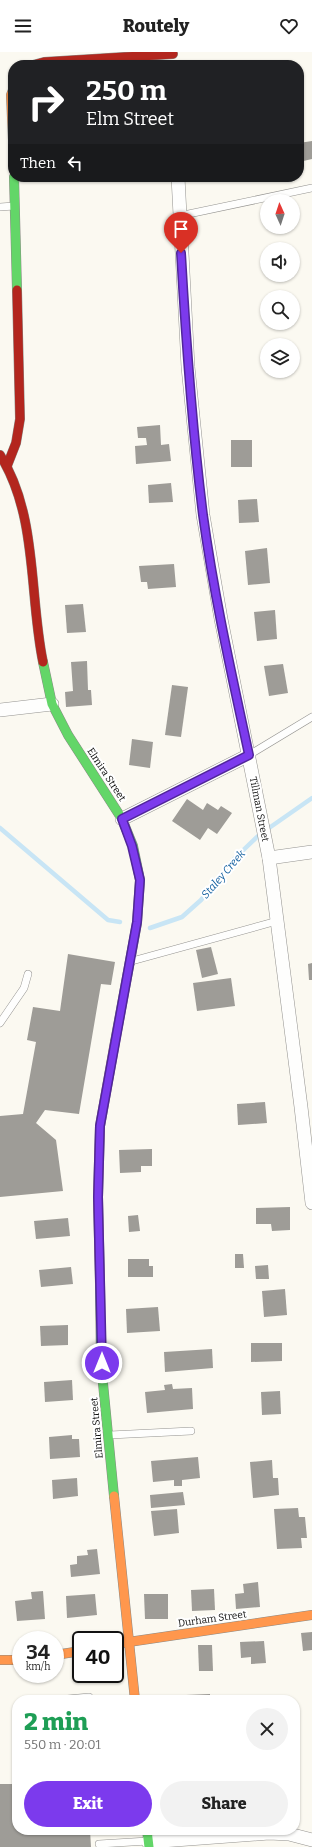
<!DOCTYPE html>
<html lang="en">
<head>
<meta charset="utf-8">
<style>
  :root { --surface:#fff; --page:#f2f2f2; --text:#222; --muted:#767676; --accent:#7c3aed }
  body { margin:0; font-family:Bitter,serif; background:var(--page); color:var(--text); height:100vh; display:flex; flex-direction:column; font-size:15px; white-space:nowrap }
  * { box-sizing:border-box; margin:0 }
  p { font-size:13px; color:var(--muted) }
  .icon { flex:none; width:22px; height:22px; fill:none; stroke:currentColor; stroke-width:2; stroke-linecap:round; stroke-linejoin:round }
  .map { position:relative; flex:1; overflow:hidden }
  .details { position:absolute; left:12px; top:1643px; width:288px; height:140px; display:flex; flex-direction:column; background:var(--surface); border-radius:16px; box-shadow:0 1px 3px #0004 }
  .details>* { flex:none }
  .top-card { position:absolute; left:8px; top:8px; width:296px; height:122px; border-radius:16px; box-shadow:0 1px 3px #0004; background:#202124; color:#fff; overflow:hidden }
  .needle { width:26px; rotate:357deg }
  .buttons { position:absolute; left:260px; top:142px; display:grid; gap:8px }
  .buttons a { display:grid; place-items:center; width:40px; height:40px; border-radius:50%; background:var(--surface); box-shadow:0 1px 3px #0004; font-size:20px }
  .speed { position:absolute; left:12px; top:1579px; display:flex; gap:8px; font-size:20px; font-weight:700; text-align:center }
  .speed>* { display:grid; place-content:center; width:52px; height:52px; border-radius:50%; background:var(--surface); box-shadow:0 1px 3px #0004; line-height:1 }
  .speed small { font-size:10px; font-weight:400 }
  .speed .limit { border:2px solid #111; border-radius:6px; background:#fff; color:#111 }
  .pin { position:absolute; display:grid; place-items:center; width:34px; height:34px; color:#fff; margin:-41px -17px; border-radius:50% 50% 50% 0; rotate:-45deg; box-shadow:0 0 4px #0007 }
  .pin .icon { rotate:45deg }
  .me { position:absolute; width:44px; margin:-22px; rotate:0deg; stroke-linejoin:round; filter:drop-shadow(0 0 3px #0008) }
  .turn { display:flex; align-items:center; gap:14px; height:84px; padding:0 12px; font-size:18px }
  .turn .icon { width:52px; height:52px; stroke-width:2.5 }
  .turn b { display:block; font-size:28px; line-height:34px }
  .then { display:flex; align-items:center; height:38px; padding:0 12px; background:#0003; gap:8px; font-size:15px }
  .round { display:grid; place-items:center; flex:none; width:42px; height:42px; border-radius:21px; background:var(--page) }
  .head { display:flex; align-items:center; justify-content:space-between; height:68px; padding:0 12px }
  h1 { font-size:24px; font-weight:800; line-height:30px; color:#1e9e55 }
  .cta { display:flex; gap:8px; margin-top:auto; padding:8px 12px }
  .cta a { flex:1; height:46px; border-radius:24px; background:var(--accent); color:#fff; font-size:16px; font-weight:800; line-height:46px; text-align:center }
  .cta a+a { background:var(--page); color:var(--text) }
  header { display:flex; justify-content:space-between; align-items:center; height:52px; padding:0 12px; background:var(--surface); font-size:18px; font-weight:800 }
  .map>svg:first-child { display:block }
</style>
</head>
<body>
<header><svg class="icon" aria-label="menu" viewBox="0 0 24 24"><path d="M4 6h16M4 12h16M4 18h16"/></svg>Routely<svg class="icon" aria-label="heart" viewBox="0 0 24 24"><path d="M12 20l-8-8c-3-5 5-10 8-4 3-6 11-1 8 4z"/></svg></header>
<div class="map">
<svg width="312" height="1795" viewBox="0 0 312 1795">
  <rect width="100%" height="100%" fill="#fbf9f1"/>
  <g fill="none" stroke-linecap="round" stroke-linejoin="round">
    <!-- stream -->
    <g stroke="#c8e5f5" stroke-width="4.5">
      <polyline points="0,776 108,868 120,870"/>
      <polyline points="150,876 182,865 201,848 234,807 259,783 312,746"/>
    </g>
  </g>
  <!-- building -->
  <g fill="#9e9c97">
    <polygon points="312,89 312,107 299,110 299,91"/>
    <polygon points="160,373 161,393 169,392 171,409 136,412 135,394 147,393 146,386 138,386 137,375"/>
    <rect x="231" y="388" width="21" height="27"/>
    <polygon points="171,431 173,450 149,451 148,433"/>
    <polygon points="257,447 259,470 239,471 238,448"/>
    <polygon points="267,496 270,531 248,533 245,499"/>
    <polygon points="174,512 176,535 148,537 147,530 141,530 139,514"/>
    <polygon points="83,552 86,580 67,581 65,553"/>
    <polygon points="275,558 277,587 257,589 254,560"/>
    <polygon points="87,609 88,638 91,638 92,653 66,655 65,640 73,639 71,610"/>
    <polygon points="283,612 288,641 269,644 264,614"/>
    <polygon points="172,633 188,635 181,685 165,683"/>
    <polygon points="132,687 153,690 150,716 129,713"/>
    <polygon points="187,747 203,758 207,751 218,758 221,754 232,761 217,782 208,776 200,788 172,769"/>
    <polygon points="211,895 218,922 202,926 196,898"/>
    <polygon points="68,902 115,910 111,933 101,932 79,1062 45,1058 36,1071 56,1088 63,1139 0,1145 0,1064 23,1062 36,990 27,988 33,955 60,959"/>
    <polygon points="312,911 312,928 309,928 308,912"/>
    <polygon points="231,926 235,954 197,959 193,931"/>
    <polygon points="265,1050 267,1071 238,1073 237,1052"/>
    <polygon points="152,1097 152,1114 141,1114 141,1120 120,1121 119,1098"/>
    <polygon points="290,1155 290,1178 272,1179 271,1172 256,1172 256,1156"/>
    <polygon points="138,1163 140,1179 129,1180 128,1164"/>
    <polygon points="68,1166 70,1184 36,1187 34,1169"/>
    <polygon points="235,1202 243,1202 244,1216 235,1216"/>
    <polygon points="128,1207 149,1207 149,1214 153,1214 153,1225 128,1225"/>
    <polygon points="268,1213 269,1227 256,1227 255,1214"/>
    <polygon points="71,1215 73,1232 41,1235 39,1218"/>
    <polygon points="285,1237 287,1263 264,1265 262,1239"/>
    <polygon points="158,1255 160,1279 127,1281 126,1257"/>
    <polygon points="68,1273 68,1293 41,1294 40,1274"/>
    <polygon points="251,1291 282,1291 282,1309 251,1310"/>
    <polygon points="212,1297 213,1316 165,1320 164,1300"/>
    <polygon points="72,1328 73,1348 45,1350 44,1330"/>
    <polygon points="172,1332 173,1337 192,1336 193,1357 147,1361 145,1340 165,1338 164,1333"/>
    <polygon points="280,1339 281,1362 262,1363 261,1340"/>
    <polygon points="72,1383 72,1387 79,1387 80,1405 50,1407 49,1385"/>
    <polygon points="198,1405 200,1426 182,1428 182,1434 174,1434 174,1428 153,1430 151,1409"/>
    <polygon points="272,1408 273,1426 278,1426 279,1443 253,1446 250,1410"/>
    <polygon points="77,1426 78,1444 53,1447 52,1428"/>
    <polygon points="183,1440 185,1453 151,1456 150,1443"/>
    <polygon points="298,1456 299,1465 305,1465 307,1486 301,1486 302,1496 277,1497 274,1457"/>
    <polygon points="177,1457 179,1481 154,1484 151,1459"/>
    <polygon points="97,1497 100,1522 71,1525 70,1513 77,1512 77,1504 88,1503 87,1498"/>
    <polygon points="258,1530 260,1555 236,1557 235,1542 244,1541 243,1532"/>
    <polygon points="214,1537 215,1558 192,1559 191,1538"/>
    <polygon points="43,1539 45,1567 17,1569 15,1549 32,1547 31,1540"/>
    <polygon points="95,1542 97,1563 67,1566 66,1544"/>
    <polygon points="144,1542 168,1542 168,1567 145,1567"/>
    <polygon points="312,1580 312,1598 303,1599 301,1581"/>
    <polygon points="264,1589 266,1611 251,1612 251,1605 241,1606 240,1590"/>
    <polygon points="198,1593 212,1593 213,1619 199,1619"/>
    <polygon points="210,1642 210,1648 186,1648 186,1643"/>
    <polygon points="0,1732 17,1732 17,1778 90,1778 91,1795 0,1795"/>
  </g>
  <g fill="none" stroke-linecap="round" stroke-linejoin="round">
    <defs>
      <g id="lane">
        <polyline points="257,13 277,12"/>
        <polyline points="0,155 14,154"/>
        <polyline points="179,164 312,136"/>
        <polyline points="249,703 312,665"/>
        <polyline points="132,909 277,869"/>
        <polyline points="0,971 24,936 28,922"/>
        <polyline points="110,1383 191,1379"/>
        <polyline points="57,1648 89,1645 89,1648"/>
        <polyline points="99,1792 148,1789"/>
      </g>
      <g id="street">
        <polyline points="178,125 188,315 203,463 221,567 269,806 301,1055 312,1151"/>
        <polyline points="0,658 52,652"/>
        <polyline points="122,767 249,703"/>
        <polyline points="269,806 312,800"/>
        <polyline points="148,1790 269,1781 289,1782 312,1788"/>
      </g>
      <g id="fast">
        <polyline points="14,125 17,238"/>
        <polyline points="43,610 52,652 68,683 122,767 133,794 140,828 137,871 115,990"/>
        <polyline points="100,1232 101,1311 114,1444"/>
        <polyline points="147,1778 149,1795"/>
      </g>
      <g id="slow">
        <polyline points="13,38 11,43 13,88"/>
        <polyline points="100,1232 98,1145 100,1074 115,990"/>
        <polyline points="114,1444 135,1648"/>
        <polyline points="115,1592 312,1563"/>
        <polyline points="55,1603 81,1599"/>
        <polyline points="0,1608 21,1608"/>
      </g>
      <g id="jam">
        <polyline points="33,13 44,10 173,2"/>
        <path d="M0 403C38 463 29 543 43 610"/>
        <polyline points="7,414 16,391 20,367 17,238"/>
      </g>
    </defs>
    <!-- lane casing -->
    <use href="#lane" stroke="#949390" stroke-width="8"/>
    <!-- street casing -->
    <use href="#street" stroke="#949390" stroke-width="14"/>
    <!-- fast casing -->
    <use href="#fast" stroke="#8b8a86" stroke-width="10"/>
    <!-- slow casing -->
    <use href="#slow" stroke="#8b8a86" stroke-width="10"/>
    <!-- jam casing -->
    <use href="#jam" stroke="#8b8a86" stroke-width="10"/>
    <!-- lane -->
    <use href="#lane" stroke="#fefefd" stroke-width="7"/>
    <!-- street -->
    <use href="#street" stroke="#fefefd" stroke-width="13"/>
    <!-- fast -->
    <use href="#fast" stroke="#63d668" stroke-width="9"/>
    <!-- slow -->
    <use href="#slow" stroke="#ff974d" stroke-width="9"/>
    <!-- jam -->
    <use href="#jam" stroke="#b3261e" stroke-width="9"/>
  </g>
  <g fill="none" stroke-linecap="round" stroke-linejoin="round">
    <defs>
      <path id="route" d="M102 1311 98 1145 100 1074 137 870 140 828 132 794 122 767 249 703C232 624 214 544 203 463 192 376 186 289 181 201"/>
    </defs>
    <!-- route casing -->
    <use href="#route" stroke="#51269a" stroke-width="10"/>
    <!-- route -->
    <use href="#route" stroke="#7c3aed" stroke-width="7"/>
  </g>
  <g text-anchor="middle" stroke-width="4" stroke-linejoin="round" paint-order="stroke">
    <!-- street labels -->
    <g font-size="10" fill="#0d0d0d" stroke="#fff">
      <text transform="translate(107 722) rotate(57)" y="4">Elmira Street</text>
      <text transform="translate(260 757) rotate(79)" y="4">Tillman Street</text>
      <text transform="translate(96 1376) rotate(-95)" y="4">Elmira Street</text>
      <text transform="translate(212 1566) rotate(-8)" y="4">Durham Street</text>
    </g>
    <!-- water labels -->
    <g font-size="11" font-style="italic" fill="#1561a0" stroke="#fff">
      <text transform="translate(223 822) rotate(-49)" y="4">Staley Creek</text>
    </g>
  </g>
</svg>
<div class="buttons">
<a><svg class="needle" viewBox="-14 -14 28 28"><path d="M0-13l5 13h-10z" fill="#e53935"/><path d="M0 13l5-13h-10z" fill="#767676"/></svg></a>
<a><svg class="icon" aria-label="sound" viewBox="0 0 24 24"><path d="M4 9h4l5-4v14l-5-4H4zM17 9q2 3 0 6"/></svg></a>
<a><svg class="icon" aria-label="search" viewBox="0 0 24 24"><circle cx="10" cy="10" r="6"/><path d="M15 15l6 6"/></svg></a>
<a><svg class="icon" aria-label="layers" viewBox="0 0 24 24"><path d="M12 4l9 5-9 5-9-5zM3 14l9 5 9-5"/></svg></a>
</div>
<div class="speed"><div>34<small>km/h</small></div><div class="limit">40</div></div>
<div class="pin" style="left:181px;top:201px;background:#d93025"><svg class="icon" aria-label="arrive" viewBox="0 0 24 24"><path d="M6 21V4h12l-3 4 3 4H6"/></svg></div>
<svg class="me" style="left:102px;top:1311px" viewBox="-20 -20 40 40"><circle r="17" fill="#7c3aed" stroke="#fff" stroke-width="3"/><path d="M0-11L8 9 0 5-8 9z" fill="#fff"/></svg>
<div class="top-card">
<div class="turn"><svg class="icon" aria-label="right" viewBox="0 0 24 24"><path d="M7 20v-9h11M14 6l5 5-5 5"/></svg><div><b>250 m</b>Elm Street</div></div>
<div class="then">Then<svg class="icon" aria-label="left" viewBox="0 0 24 24"><path d="M17 20v-9H6M10 6l-5 5 5 5"/></svg></div>
</div>
<section class="details">
<div class="head"><div><h1>2 min</h1><p>550 m · 20:01</p></div><a class="round"><svg class="icon" aria-label="close" viewBox="0 0 24 24"><path d="M6 6l12 12M18 6L6 18"/></svg></a></div>
<div class="cta"><a>Exit</a><a>Share</a></div>
</section>
</div>
</body>
</html>
